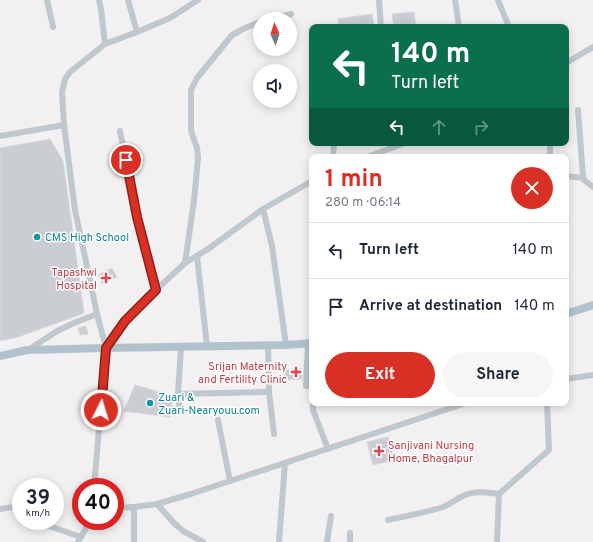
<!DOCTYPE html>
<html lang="en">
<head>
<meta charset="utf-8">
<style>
  :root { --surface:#fff; --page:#f6f6f7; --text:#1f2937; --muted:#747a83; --line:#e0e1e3; --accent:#d93025 }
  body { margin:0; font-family:Overpass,sans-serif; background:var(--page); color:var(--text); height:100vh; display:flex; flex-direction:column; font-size:15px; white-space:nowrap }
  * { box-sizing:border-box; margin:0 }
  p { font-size:13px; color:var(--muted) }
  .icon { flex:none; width:22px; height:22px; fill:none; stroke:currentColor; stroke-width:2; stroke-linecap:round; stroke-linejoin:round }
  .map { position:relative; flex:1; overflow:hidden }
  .panel { position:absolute; left:309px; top:154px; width:260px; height:252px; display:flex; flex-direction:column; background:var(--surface); border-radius:8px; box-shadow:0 2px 10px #0003 }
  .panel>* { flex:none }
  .top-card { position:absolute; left:309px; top:24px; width:260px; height:122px; border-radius:8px; box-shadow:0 2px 10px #0003; background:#0b6e4f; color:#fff; overflow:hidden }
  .needle { width:26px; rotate:357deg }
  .buttons { position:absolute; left:253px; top:12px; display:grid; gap:8px }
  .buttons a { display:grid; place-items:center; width:44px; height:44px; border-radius:50%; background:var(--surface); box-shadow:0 2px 10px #0003; font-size:20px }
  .speed { position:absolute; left:12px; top:478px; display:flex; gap:8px; font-size:20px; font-weight:700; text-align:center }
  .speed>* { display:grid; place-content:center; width:52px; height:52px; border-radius:50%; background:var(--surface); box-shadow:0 2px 10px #0003; line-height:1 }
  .speed small { font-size:10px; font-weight:400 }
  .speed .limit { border:6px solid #d22; background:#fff; color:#111 }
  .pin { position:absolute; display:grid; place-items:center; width:34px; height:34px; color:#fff; margin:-17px; border:2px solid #fff; border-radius:50%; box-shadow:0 1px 4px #0007 }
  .me { position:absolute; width:44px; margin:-22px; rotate:5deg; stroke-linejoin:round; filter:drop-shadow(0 0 3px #0008) }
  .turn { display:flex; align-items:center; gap:14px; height:84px; padding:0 16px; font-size:18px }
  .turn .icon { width:52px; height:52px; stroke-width:2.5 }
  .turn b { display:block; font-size:28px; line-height:34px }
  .lanes { display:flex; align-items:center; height:38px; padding:0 16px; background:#0003; justify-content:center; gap:20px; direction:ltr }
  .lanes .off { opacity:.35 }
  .round { display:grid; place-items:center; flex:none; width:42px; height:42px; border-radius:21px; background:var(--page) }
  .head { display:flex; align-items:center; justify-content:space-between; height:68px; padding:0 16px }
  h1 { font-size:24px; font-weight:700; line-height:30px; color:var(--accent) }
  .button { display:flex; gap:8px; margin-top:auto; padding:8px 16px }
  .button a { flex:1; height:46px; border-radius:24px; background:var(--accent); color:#fff; font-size:16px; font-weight:700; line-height:46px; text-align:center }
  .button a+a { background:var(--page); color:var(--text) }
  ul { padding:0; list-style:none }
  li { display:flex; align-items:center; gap:12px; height:56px; padding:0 16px; border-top:1px solid var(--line) }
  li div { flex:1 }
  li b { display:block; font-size:15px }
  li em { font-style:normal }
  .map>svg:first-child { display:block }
</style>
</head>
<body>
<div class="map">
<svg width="593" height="542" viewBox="0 0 593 542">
  <rect width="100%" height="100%" fill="#f2f0f0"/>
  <!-- building -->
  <g fill="#caced2" stroke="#d4d7db">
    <polygon points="414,12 416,27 394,27 392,14"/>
    <polygon points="372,14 374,27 339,27 338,19"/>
    <polygon points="50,139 63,161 84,313 18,337 0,341 0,148"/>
    <polygon points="112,268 117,277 102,284 98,275"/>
    <polygon points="86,326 88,334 80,335 78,328"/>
    <polygon points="302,369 302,379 285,380 285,370"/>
    <polygon points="135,385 173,396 170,417 124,411"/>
    <polygon points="388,437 394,460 373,465 367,442"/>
  </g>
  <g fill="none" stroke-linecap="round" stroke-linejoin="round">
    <!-- minor -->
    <g stroke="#bfc8ce" stroke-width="6">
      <polyline points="47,0 53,27"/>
      <polyline points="99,0 101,9 105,44"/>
      <polyline points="128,0 137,32"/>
      <polyline points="379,0 381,27"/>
      <polyline points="455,0 459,27"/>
      <polyline points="498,0 509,27"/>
      <polyline points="271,19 291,14"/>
      <polyline points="566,63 593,47"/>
      <polyline points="578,110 583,176 584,180 593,187"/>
      <polyline points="64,125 62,92 65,79 70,72 105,44 137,32 170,18 198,0"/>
      <polyline points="120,131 137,217 156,290"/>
      <polyline points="0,136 64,125 75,210 97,314 106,348 94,487"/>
      <polyline points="550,143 550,157"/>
      <polyline points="333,157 334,143"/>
      <polyline points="367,157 405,143"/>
      <polyline points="566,176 583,178"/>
      <polyline points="263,209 272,246 286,345"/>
      <polyline points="197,256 207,346"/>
      <polyline points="185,263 194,201 198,158 197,148 191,131 191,90 197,78 232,35 245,28 260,22"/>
      <polyline points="308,343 306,386 312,386"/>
      <polyline points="268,345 269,392 274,434"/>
      <polyline points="106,348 125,321 156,290 185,263 208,249 263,209 312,181"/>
      <polyline points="28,350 57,331 74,323 97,314"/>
      <polyline points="566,379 593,375"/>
      <polyline points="178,394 269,392"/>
      <polyline points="313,403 313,410 328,449"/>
      <polyline points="180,412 178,394 181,347"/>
      <polyline points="218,420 230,481"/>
      <polyline points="157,504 174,523 183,531 203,542"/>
      <polyline points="134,507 134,542"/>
      <polyline points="115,508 134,507 157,504 191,494 230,481 466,403"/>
      <polyline points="0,509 21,506"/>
      <path d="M388 520C406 516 425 513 443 507 449 505 453 501 459 498 473 490 483 492 499 494"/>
      <polyline points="43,521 49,526 81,537"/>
      <polyline points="78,542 90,521"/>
      <polyline points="279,542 285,463"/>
      <polyline points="327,542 331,516"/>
      <polyline points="350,542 350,533"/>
      <polyline points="497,542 499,494 549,450 547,403"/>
    </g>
    <!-- major -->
    <g stroke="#b2c2cd" stroke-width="8">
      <polyline points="566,314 593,305"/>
      <polyline points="0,356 27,350 106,348 286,345 312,343"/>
    </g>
  </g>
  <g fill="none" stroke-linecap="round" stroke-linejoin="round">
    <defs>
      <polyline id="route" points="101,410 106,348 125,321 156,290 137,217 126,160"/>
    </defs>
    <!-- route casing -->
    <use href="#route" stroke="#8d1f18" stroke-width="10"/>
    <!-- route -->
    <use href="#route" stroke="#d93025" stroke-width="7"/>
  </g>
  <!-- markers -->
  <g fill="#0f9aa8" stroke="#fff" stroke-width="1.5">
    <circle cx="37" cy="237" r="4"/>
    <circle cx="150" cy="403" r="4"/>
  </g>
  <g fill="#e0444e" stroke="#fff" stroke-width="1.5">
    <path d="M104 272h4v4h4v4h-4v4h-4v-4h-4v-4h4z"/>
    <path d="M294 366h4v4h4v4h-4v4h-4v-4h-4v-4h4z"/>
    <path d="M377 445h4v4h4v4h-4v4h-4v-4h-4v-4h4z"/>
  </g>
  <g text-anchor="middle" stroke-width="3" stroke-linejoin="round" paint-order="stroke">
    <!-- culture labels -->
    <g font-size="11" fill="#0d838f" stroke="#fff" text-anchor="start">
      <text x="45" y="241">CMS High School</text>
      <text x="158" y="401">Zuari &amp;<tspan x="158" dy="13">Zuari-Nearyouu.com</tspan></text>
    </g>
    <!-- health labels -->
    <g font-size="11" fill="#be3a42" stroke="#fff" text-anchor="end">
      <text x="97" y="276">Tapashwi<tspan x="97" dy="13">Hospital</tspan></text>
      <text x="287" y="370">Srijan Maternity<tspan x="287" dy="13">and Fertility Clinic</tspan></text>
      <text x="388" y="449" text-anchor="start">Sanjivani Nursing<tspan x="388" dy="13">Home, Bhagalpur</tspan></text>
    </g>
  </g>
</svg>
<div class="buttons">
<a><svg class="needle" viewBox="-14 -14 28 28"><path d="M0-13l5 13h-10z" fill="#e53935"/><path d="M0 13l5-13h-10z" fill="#747a83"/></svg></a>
<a><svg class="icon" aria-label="sound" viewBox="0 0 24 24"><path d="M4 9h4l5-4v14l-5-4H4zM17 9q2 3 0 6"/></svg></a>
</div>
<div class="speed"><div>39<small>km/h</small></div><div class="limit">40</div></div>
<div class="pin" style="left:126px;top:160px;background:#d93025"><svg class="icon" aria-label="arrive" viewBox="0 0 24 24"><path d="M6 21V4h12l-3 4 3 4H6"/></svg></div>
<svg class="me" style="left:101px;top:410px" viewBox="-20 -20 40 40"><circle r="17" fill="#d93025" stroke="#fff" stroke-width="3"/><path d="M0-11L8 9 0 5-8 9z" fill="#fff"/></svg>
<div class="top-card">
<div class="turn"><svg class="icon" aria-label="left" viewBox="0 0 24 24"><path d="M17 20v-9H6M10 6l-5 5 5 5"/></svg><div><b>140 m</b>Turn left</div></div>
<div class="lanes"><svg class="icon" aria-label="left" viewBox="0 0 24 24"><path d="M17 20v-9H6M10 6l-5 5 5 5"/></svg><svg class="icon off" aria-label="ahead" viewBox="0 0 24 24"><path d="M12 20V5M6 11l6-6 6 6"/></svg><svg class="icon off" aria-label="right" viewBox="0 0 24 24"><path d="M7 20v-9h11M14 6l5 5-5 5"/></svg></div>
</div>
<section class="panel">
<div class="head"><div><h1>1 min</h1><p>280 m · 06:14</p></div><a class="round" style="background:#d93025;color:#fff"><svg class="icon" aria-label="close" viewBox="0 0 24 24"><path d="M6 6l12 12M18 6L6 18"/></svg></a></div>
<ul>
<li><svg class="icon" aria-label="left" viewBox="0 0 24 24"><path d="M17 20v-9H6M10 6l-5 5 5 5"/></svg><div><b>Turn left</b></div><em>140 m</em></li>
<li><svg class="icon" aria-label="arrive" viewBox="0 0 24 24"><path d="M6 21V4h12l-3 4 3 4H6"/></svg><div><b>Arrive at destination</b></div><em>140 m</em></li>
</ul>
<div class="button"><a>Exit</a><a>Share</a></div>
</section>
</div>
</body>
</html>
